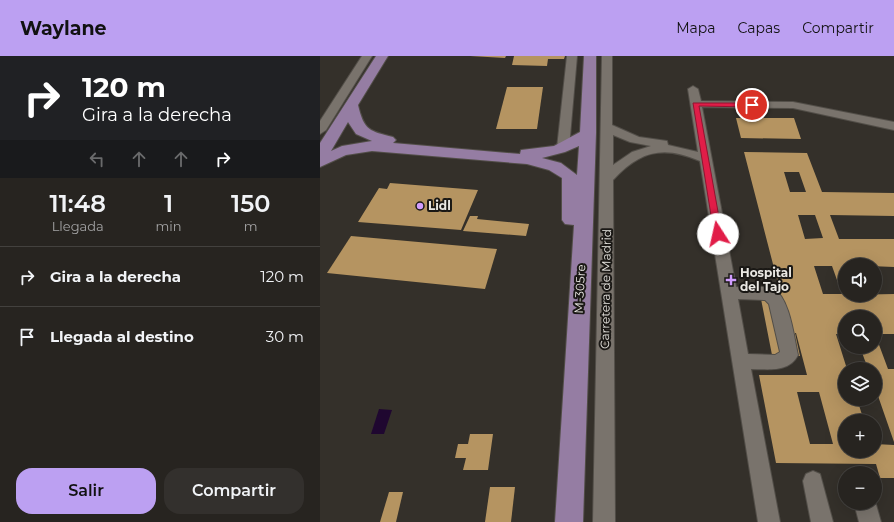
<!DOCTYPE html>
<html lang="es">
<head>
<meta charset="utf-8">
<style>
  :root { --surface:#272420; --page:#33302d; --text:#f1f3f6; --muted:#a4a4a5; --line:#43413e; --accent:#bca0f2 }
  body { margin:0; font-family:Montserrat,sans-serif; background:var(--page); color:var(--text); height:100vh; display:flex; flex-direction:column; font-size:15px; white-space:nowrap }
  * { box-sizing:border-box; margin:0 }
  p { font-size:13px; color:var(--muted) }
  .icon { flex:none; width:22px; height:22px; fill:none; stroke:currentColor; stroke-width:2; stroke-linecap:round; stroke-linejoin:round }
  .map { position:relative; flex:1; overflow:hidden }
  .panel { display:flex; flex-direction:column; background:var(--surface); width:320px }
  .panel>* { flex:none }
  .hud { background:#202124; color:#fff; overflow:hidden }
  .buttons { position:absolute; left:518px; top:202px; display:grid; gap:8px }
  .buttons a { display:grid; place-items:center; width:44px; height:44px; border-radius:50%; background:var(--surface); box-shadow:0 4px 16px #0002,0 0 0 1px var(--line); font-size:20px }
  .pin { position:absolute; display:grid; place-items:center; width:34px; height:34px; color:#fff; margin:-17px; border:2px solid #fff; border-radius:50%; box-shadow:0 1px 4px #0007 }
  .me { position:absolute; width:44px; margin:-22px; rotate:350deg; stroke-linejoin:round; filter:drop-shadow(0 0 3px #0008) }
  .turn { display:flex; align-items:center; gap:14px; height:84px; padding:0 16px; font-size:18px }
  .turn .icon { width:52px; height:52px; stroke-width:2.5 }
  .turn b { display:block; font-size:28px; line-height:34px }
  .lanes { display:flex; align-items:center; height:38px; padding:0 16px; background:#0003; justify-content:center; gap:20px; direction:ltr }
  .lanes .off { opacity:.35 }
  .eta { display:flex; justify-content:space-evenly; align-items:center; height:68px; text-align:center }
  .eta b { font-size:24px; font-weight:600; line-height:28px }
  .button { display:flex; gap:8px; margin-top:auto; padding:8px 16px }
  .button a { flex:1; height:46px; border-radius:16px; background:var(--accent); color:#111; font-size:16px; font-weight:600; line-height:46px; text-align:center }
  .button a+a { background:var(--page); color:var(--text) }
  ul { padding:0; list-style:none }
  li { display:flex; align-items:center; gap:12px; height:60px; padding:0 16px; border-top:1px solid var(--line) }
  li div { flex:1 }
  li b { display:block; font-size:15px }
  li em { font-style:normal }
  header { display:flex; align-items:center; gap:24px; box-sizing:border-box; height:56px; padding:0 20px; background:var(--accent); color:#111 }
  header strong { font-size:19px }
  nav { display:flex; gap:22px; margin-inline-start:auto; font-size:14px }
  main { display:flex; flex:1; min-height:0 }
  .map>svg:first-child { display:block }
</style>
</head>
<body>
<header>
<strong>Waylane</strong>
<nav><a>Mapa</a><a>Capas</a><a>Compartir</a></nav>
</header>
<main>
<section class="panel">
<div class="hud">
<div class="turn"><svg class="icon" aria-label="right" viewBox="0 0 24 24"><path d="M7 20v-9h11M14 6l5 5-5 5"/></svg><div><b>120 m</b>Gira a la derecha</div></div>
<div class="lanes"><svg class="icon off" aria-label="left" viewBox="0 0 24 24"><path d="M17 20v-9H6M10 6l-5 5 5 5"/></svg><svg class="icon off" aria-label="ahead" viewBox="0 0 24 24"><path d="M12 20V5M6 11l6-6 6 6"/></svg><svg class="icon off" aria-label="ahead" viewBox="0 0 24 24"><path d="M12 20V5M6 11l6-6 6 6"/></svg><svg class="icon" aria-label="right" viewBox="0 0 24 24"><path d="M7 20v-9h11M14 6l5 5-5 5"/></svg></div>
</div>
<div class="eta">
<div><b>11:48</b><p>Llegada</p></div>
<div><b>1</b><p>min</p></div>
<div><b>150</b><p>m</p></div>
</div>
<ul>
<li><svg class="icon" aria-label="right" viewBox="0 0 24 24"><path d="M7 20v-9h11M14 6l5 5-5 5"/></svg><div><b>Gira a la derecha</b></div><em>120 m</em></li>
<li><svg class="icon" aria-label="arrive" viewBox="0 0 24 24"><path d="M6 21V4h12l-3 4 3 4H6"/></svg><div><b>Llegada al destino</b></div><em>30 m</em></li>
</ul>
<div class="button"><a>Salir</a><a>Compartir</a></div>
</section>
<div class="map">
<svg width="574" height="466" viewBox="0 0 574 466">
  <rect width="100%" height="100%" fill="#34302a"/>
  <!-- water -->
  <polygon fill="#1f0730" points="59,353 72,354 64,378 51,378"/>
  <!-- building -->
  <g fill="#b59461" fill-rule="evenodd">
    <polygon points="150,0 186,0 185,2"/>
    <polygon points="194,0 245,0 244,3 228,3 227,10 192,9"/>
    <polygon points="187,31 223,31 217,73 176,73"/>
    <polygon points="416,62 474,62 481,83 421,82"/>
    <path d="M424 96 487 97 502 136 574 137V160L510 159 519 183H574V211L525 209V239L574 238V278H555L568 313H574V386L557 337H555V313H548L540 291H555V261H525V278H516L527 313H525V343H537L544 365H525V395H555V388L574 389V422H560L556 408 456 407 439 319H487L476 277H475L480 300 452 299 441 243H462ZM464 116H479L486 136H470ZM478 159H495L503 182 485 183ZM494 210H512L522 238H503ZM477 336H499L513 388H490Z"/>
    <polygon points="70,127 158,134 141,174 38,166 59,132 67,133"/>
    <polygon points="150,160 158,160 157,163 209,168 206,180 143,175"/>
    <polygon points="31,180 177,193 165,233 7,217"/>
    <polygon points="150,378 173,378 168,414 143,414 146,402 135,402 138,388 148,388"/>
    <polygon points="170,431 195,431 191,466 165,466"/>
    <polygon points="69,436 83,436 76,466 60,466"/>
  </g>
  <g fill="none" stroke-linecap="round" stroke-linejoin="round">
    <defs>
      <g id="minor">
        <polygon points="42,0 52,0 6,74 0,78 0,65"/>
        <polygon points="247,0 257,0 249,92 243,96 237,92"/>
        <path d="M282 0H292V69L319 81 347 85 348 89 378 96 368 33 373 30 378 33 381 45 473 46 574 66V74L473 52 382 51 416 231C427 232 443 229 453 233 470 241 474 282 478 299 469 317 448 313 431 313L460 466H438L380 105C343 89 320 95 293 124L295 466H273ZM293 79 310 86 331 90 312 96 293 109ZM418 243 445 244 449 248 460 296 455 299 428 298Z"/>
        <polygon points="493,415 500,418 513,466 491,466 483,425 486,418"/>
        <polygon points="555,445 561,466 539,466 534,447 555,447"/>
      </g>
      <path id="major" d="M56 0H68L38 49C44 75 50 75 73 81L76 84 73 87 200 98 201 94 234 90 260 76 264 0H276V77L263 466H235L254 169 245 168 242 164V122L229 114 207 108 52 95 26 99 0 111V87ZM28 66 36 78 52 85 22 90 11 95ZM259 90 257 119 241 107 222 102 245 96Z"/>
    </defs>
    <!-- minor casing -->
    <use href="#minor" stroke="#524e48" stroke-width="2"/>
    <!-- major casing -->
    <use href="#major" stroke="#524e48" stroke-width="2"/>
    <!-- minor -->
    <use href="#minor" fill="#79736c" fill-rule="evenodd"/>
    <!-- major -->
    <use href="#major" fill="#957da3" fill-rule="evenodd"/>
  </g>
  <!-- route -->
  <polygon fill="#e11d48" stroke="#92132f" points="373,47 432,47 435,49 432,51 379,50 402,178 398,180 394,178"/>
  <!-- markers -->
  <g fill="#d19dfe" stroke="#1a1815" stroke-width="1.5">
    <circle cx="100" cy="150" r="4"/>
    <path d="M409 218h4v4h4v4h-4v4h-4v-4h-4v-4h4z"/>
  </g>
  <g text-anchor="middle" stroke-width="4" stroke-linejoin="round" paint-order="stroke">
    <!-- poi labels -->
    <g font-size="12" font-weight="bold" fill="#eae8e3" stroke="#1a1815" text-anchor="start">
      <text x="108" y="154">Lidl</text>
      <text x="420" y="221">Hospital<tspan x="420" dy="14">del Tajo</tspan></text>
    </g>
    <!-- street labels -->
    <g font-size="12" fill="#eae8e3" stroke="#1a1815">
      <text transform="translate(260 233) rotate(-87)" y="4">M-305re</text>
      <text transform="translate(286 233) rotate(-89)" y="4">Carretera de Madrid</text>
    </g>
  </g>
</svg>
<div class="buttons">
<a><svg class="icon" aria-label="sound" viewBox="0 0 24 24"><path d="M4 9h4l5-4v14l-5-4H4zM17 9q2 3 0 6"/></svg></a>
<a><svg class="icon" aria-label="search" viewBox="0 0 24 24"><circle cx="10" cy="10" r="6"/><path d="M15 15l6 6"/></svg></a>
<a><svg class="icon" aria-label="layers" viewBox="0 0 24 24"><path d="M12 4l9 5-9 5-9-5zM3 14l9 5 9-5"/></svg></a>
<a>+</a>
<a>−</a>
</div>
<div class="pin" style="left:432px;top:49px;background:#d93025"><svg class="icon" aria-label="arrive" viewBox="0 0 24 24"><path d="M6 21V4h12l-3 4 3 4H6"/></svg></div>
<svg class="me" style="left:398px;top:178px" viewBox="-20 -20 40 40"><circle r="19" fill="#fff"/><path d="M0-13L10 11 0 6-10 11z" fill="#e11d48"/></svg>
</div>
</main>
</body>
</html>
